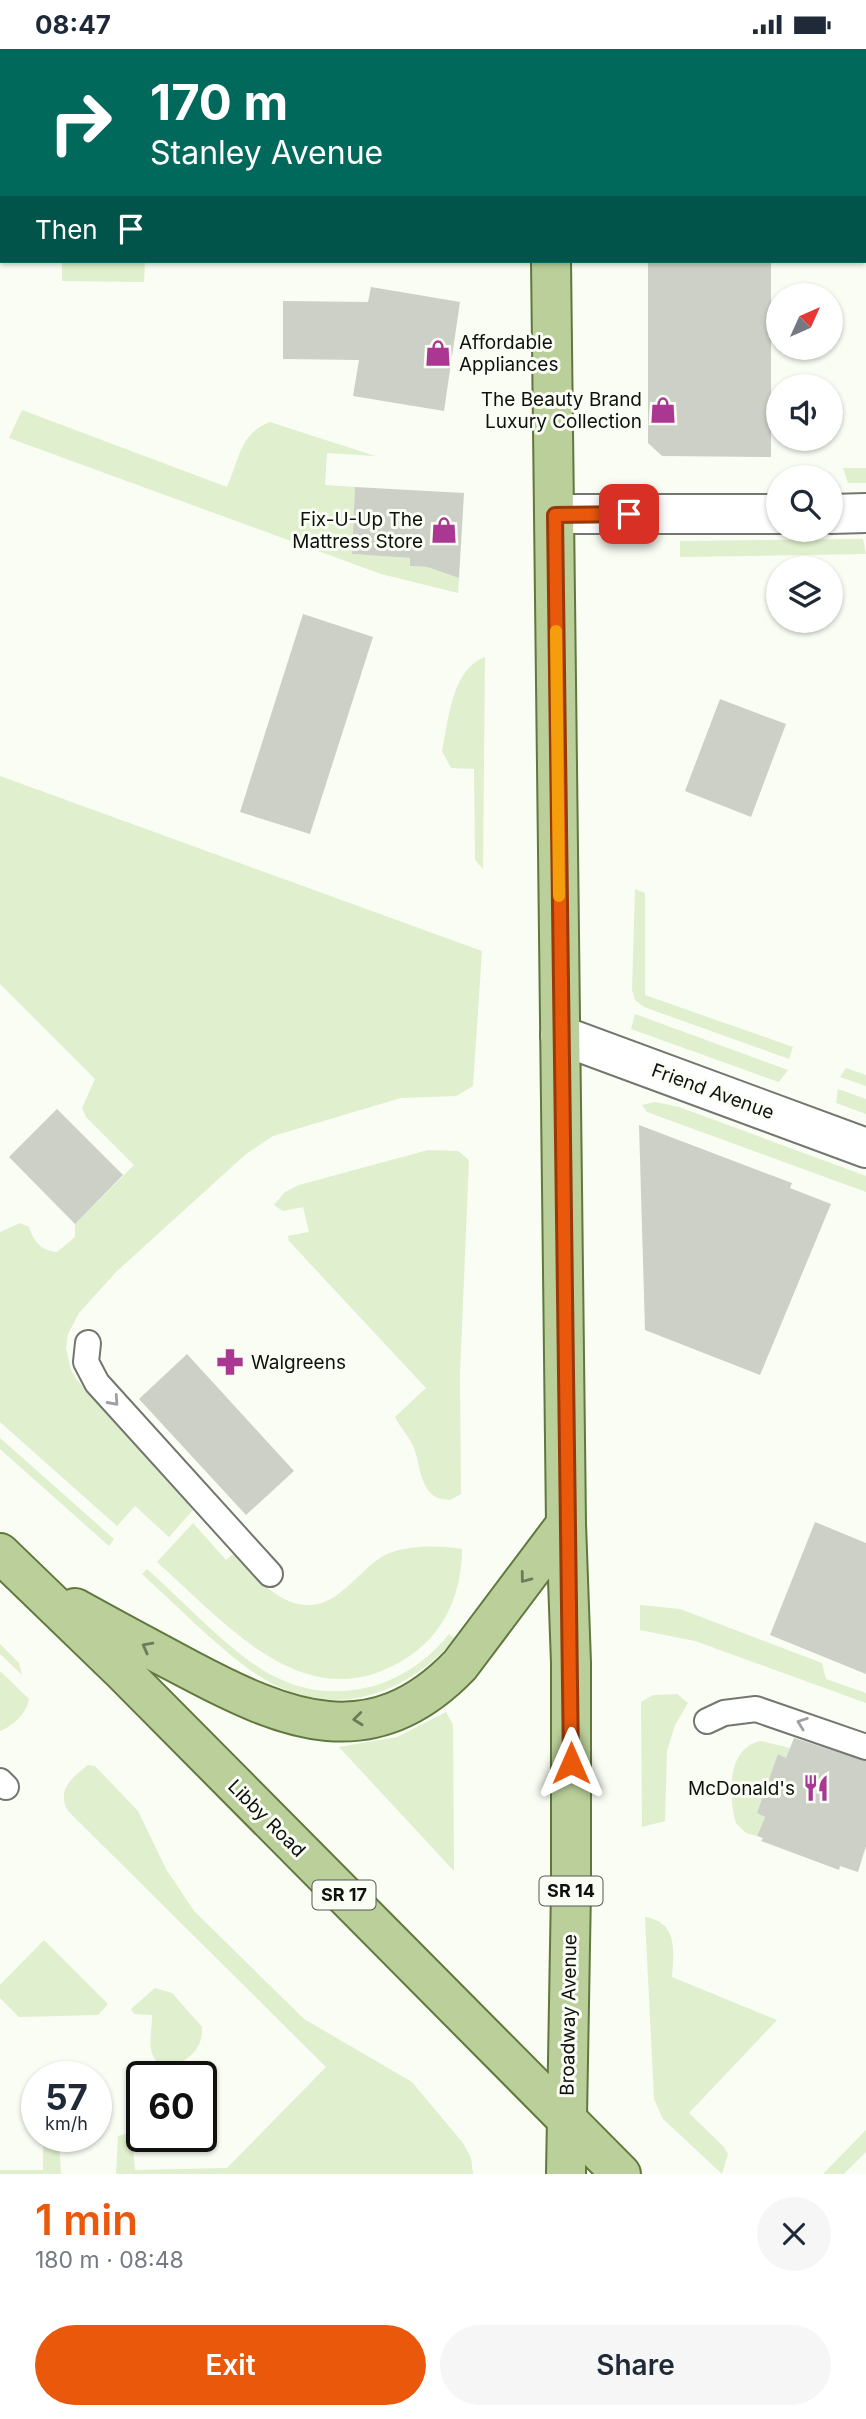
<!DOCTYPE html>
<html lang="en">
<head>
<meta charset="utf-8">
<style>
  :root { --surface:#fff; --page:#f6f6f7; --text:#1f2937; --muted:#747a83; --accent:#ea580c }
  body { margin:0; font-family:Inter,sans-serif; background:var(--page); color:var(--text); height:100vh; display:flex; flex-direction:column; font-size:26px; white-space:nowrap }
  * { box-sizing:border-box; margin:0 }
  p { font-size:23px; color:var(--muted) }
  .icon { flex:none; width:38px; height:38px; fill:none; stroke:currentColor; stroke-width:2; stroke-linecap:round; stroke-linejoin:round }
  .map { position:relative; height:2125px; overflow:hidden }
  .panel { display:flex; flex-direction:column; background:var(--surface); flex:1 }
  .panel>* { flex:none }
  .banner { position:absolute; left:0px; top:0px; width:866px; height:214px; box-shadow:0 2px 5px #0004; background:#00695c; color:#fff; overflow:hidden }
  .needle { width:46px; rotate:45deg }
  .buttons { position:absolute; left:766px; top:234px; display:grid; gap:14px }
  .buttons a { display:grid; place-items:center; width:77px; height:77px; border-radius:50%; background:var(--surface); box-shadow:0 2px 5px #0004; font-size:35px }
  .speed { position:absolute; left:21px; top:2012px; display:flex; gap:14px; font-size:35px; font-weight:700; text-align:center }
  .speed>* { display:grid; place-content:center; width:91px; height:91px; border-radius:50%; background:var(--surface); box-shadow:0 2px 5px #0004; line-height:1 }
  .speed small { font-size:18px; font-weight:400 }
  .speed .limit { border:4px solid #111; border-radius:10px; background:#fff; color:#111 }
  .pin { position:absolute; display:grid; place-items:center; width:60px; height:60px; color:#fff; margin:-30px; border-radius:14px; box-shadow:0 4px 10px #0006 }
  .me { position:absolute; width:77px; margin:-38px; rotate:0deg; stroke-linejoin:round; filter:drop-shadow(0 0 5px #0008) }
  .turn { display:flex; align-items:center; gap:24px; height:147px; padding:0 35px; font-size:32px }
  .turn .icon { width:91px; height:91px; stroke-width:2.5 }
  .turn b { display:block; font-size:49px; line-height:60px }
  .then { display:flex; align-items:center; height:66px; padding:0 35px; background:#0003; gap:14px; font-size:26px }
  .round { display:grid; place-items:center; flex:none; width:74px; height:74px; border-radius:37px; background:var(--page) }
  .overview { display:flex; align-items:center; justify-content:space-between; height:119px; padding:0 35px }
  h1 { font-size:42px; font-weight:600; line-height:52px; color:var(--accent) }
  .primary-button { display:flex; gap:14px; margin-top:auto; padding:14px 35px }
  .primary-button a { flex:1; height:80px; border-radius:42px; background:var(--accent); color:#fff; font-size:28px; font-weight:600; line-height:80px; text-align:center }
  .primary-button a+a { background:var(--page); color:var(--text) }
  .status { display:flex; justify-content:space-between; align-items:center; height:49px; padding:0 35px; background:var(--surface); direction:ltr }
  .status svg { height:19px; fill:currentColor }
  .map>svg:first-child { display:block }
</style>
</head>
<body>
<div class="status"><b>08:47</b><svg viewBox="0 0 49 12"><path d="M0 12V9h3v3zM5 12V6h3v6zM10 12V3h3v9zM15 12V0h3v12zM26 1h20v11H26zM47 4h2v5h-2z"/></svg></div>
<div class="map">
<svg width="866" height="2125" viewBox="0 0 866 2125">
  <rect width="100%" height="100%" fill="#f9fdf4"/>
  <!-- green -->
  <g fill="#e0efcd">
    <polygon points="33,0 143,0 143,2 34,2"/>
    <polygon points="62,212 145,212 144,233 62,232"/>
    <path d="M22 361 227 438C239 411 240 384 270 373L375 407 327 404 325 436 355 438 352 505 410 509V517L427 518 459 529 458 544 381 525 9 389Z"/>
    <polygon points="843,419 866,419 866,434 848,434"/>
    <polygon points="863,490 866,505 680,508 680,492"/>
    <path d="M485 608 483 820 475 811 474 720 451 719 442 702C449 671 451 621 485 608Z"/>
    <path d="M0 727 482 902 473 1037 456 1047 401 1049 273 1087 246 1105 116 1223 79 1264 68 1285 66 1299 71 1321 77 1331 193 1461 169 1488 135 1457 117 1477 0 1373V1183L20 1174 29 1178C34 1193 41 1202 57 1203L75 1188V1175L134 1116 86 1068 82 1059 95 1030 0 935Z"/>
    <polygon points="635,840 645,844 645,946 793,998 789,1010 644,958 635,951 632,941"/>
    <polygon points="635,965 788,1021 779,1033 631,980"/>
    <polygon points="846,1019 866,1026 866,1037 840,1028"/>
    <polygon points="838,1040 866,1050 866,1065 836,1054"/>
    <polygon points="655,1053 679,1058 866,1127 866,1143 647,1063 642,1056"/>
    <path d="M428 1101 458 1102 469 1111 460 1325 461 1445 450 1451C418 1451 422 1416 413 1397 408 1386 400 1378 395 1368L426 1339 289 1192 288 1187 309 1183 303 1158 283 1162 274 1156 285 1143 299 1136Z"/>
    <polygon points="0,1389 114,1490 109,1497 0,1400"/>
    <path d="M193 1474 226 1511 233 1505C261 1535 298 1578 341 1543 357 1531 369 1514 387 1505 407 1496 441 1496 462 1500 462 1541 447 1581 411 1606 309 1676 229 1577 157 1513Z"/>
    <path d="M147 1520C183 1552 226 1599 266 1623 329 1660 404 1642 449 1585L455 1590C399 1653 322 1673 250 1621 212 1593 177 1557 142 1525Z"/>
    <polygon points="640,1556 680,1560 822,1614 826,1630 866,1644 866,1654 695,1592 640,1581"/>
    <polygon points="0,1595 19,1614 22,1626 0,1605"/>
    <path d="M0 1622 29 1650C27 1664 13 1677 0 1682Z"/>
    <polygon points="677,1645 688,1654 675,1676 667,1702 665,1772 642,1778 641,1653 653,1646"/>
    <polygon points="446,1663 453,1676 454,1822 339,1698 397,1688"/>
    <path d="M761 1692 790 1699 786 1709 778 1706 757 1764 765 1768 757 1787 746 1784 736 1774C728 1746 727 1698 761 1692Z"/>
    <path d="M88 1716 95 1717 138 1762 166 1820 194 1862 304 1970 412 2033 463 2094 471 2109 473 2125H116L118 2087 125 2085 132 2087 135 2121 227 2119 326 2018 68 1762C56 1742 72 1728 88 1716Z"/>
    <path d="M645 1868C678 1873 674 1902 672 1928L777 1971 689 2064 724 2098 728 2105 722 2125 663 2070 654 2050Z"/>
    <polygon points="44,1891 108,1955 98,1966 19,1968 0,1949 0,1936"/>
    <path d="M155 1939 172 1944 202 1978C203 2000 190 2010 171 2018 141 2015 153 1982 152 1966L134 1965 131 1960Z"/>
    <polygon points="866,2081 866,2103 844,2125 823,2125"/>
    <polygon points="50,2088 59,2089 61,2125 0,2125 0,2121 43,2121 43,2096"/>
  </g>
  <!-- building -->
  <g fill="#ccd0c7">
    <polygon points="648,212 771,212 771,408 662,407 648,394"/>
    <polygon points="371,238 460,253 444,362 353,347 359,311 283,310 283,252 368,253"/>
    <polygon points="355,438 464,444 459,529 427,518 410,517 410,509 352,505"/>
    <polygon points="303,565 373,588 310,785 240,763"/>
    <polygon points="720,650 786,675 751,768 685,742"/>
    <polygon points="57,1060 123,1126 75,1175 9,1108"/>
    <polygon points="639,1076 792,1134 790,1139 831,1155 760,1326 645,1281"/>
    <polygon points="187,1305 294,1422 246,1466 139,1350"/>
    <polygon points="815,1473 866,1494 866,1625 770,1586"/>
    <polygon points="794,1689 866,1712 866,1797 858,1823 840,1817 839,1821 761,1792 763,1789 757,1787 765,1768 757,1764 778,1705 786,1709"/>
  </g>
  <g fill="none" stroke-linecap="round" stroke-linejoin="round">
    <defs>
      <g id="lane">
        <polyline points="88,1294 86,1313 97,1334 270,1525"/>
        <polyline points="707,1672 724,1664 756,1660 866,1698"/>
        <polyline points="0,1732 6,1738"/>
      </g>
      <g id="street">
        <polyline points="555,465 779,465"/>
        <polyline points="831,465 866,464"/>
        <polyline points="560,986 866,1099"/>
      </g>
      <g id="primary">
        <polyline points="550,0 550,2"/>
        <polyline points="551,212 566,1475 571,1614 571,1840 566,2125"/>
        <polyline points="0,1504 122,1622 621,2125"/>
        <path d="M75 1559C113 1580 150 1600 188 1620 286 1672 372 1708 460 1616L566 1475"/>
      </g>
    </defs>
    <!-- lane casing -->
    <use href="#lane" stroke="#73776f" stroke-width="28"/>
    <!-- street casing -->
    <use href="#street" stroke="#73776f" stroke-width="42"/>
    <!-- primary casing -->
    <use href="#primary" stroke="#60783d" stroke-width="42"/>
    <!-- lane -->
    <use href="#lane" stroke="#fff" stroke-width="24"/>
    <!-- street -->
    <use href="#street" stroke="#fff" stroke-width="38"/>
    <!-- primary -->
    <use href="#primary" stroke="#bacf9a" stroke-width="38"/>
  </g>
  <!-- one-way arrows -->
  <defs><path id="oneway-chevron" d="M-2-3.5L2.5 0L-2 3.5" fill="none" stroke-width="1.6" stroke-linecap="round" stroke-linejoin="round" transform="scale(1.75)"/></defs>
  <g stroke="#9fa09f">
    <use href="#oneway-chevron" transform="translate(114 1352) rotate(48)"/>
    <use href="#oneway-chevron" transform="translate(802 1674) rotate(-160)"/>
  </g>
  <g stroke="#6d7a5b">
    <use href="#oneway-chevron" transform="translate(525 1529) rotate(127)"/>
    <use href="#oneway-chevron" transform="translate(147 1598) rotate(-152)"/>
    <use href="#oneway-chevron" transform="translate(358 1670) rotate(174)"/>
  </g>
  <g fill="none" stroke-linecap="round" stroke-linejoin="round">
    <defs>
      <polyline id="route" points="571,1714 555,466 629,465"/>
    </defs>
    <!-- route casing -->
    <use href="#route" stroke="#983908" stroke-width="18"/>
    <!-- route -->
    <use href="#route" stroke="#ea580c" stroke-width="12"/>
    <!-- slow -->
    <polyline stroke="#f59e0b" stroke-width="12" points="556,582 559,847"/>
  </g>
  <!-- icons -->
  <defs>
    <symbol id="shop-bare" viewBox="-9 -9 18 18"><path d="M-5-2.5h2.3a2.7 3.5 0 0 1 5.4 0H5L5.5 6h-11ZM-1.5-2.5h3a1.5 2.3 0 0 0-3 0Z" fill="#aa3792" stroke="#f9fdf4" stroke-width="2.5" paint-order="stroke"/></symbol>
    <symbol id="pharmacy-bare" viewBox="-9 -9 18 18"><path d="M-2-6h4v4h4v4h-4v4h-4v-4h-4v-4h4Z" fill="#aa3792" stroke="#f9fdf4" stroke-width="2.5" paint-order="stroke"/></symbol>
    <symbol id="restaurant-bare" viewBox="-9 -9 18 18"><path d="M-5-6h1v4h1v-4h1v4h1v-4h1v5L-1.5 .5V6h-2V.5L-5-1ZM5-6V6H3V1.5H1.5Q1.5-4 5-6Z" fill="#aa3792" stroke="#f9fdf4" stroke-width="2.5" paint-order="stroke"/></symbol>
  </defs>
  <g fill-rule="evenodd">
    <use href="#shop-bare" x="419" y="285" width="38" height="38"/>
    <use href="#shop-bare" x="644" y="342" width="38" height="38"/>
    <use href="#shop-bare" x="425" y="462" width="38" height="38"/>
    <use href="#pharmacy-bare" x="211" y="1294" width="38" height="38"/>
    <use href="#restaurant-bare" x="797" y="1720" width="38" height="38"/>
  </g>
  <g text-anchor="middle" stroke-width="6" stroke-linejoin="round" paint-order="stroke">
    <!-- shield labels -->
    <g fill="#f9fdf4" stroke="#555853" stroke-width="2">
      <rect x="539.5" y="1827.5" width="63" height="29" rx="5"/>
      <rect x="312.5" y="1831.5" width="63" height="29" rx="5"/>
    </g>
    <g font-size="18" font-weight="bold" fill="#0f110e">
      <text x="571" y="1848">SR 14</text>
      <text x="344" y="1852">SR 17</text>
    </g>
    <!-- poi labels -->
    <g font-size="19" fill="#0f110e" stroke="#f9fdf4" text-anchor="end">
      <text x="459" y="300" text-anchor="start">Affordable<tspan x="459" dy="22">Appliances</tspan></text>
      <text x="642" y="357">The Beauty Brand<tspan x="642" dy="22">Luxury Collection</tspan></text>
      <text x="423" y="477">Fix-U-Up The<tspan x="423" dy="22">Mattress Store</tspan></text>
      <text x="251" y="1320" text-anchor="start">Walgreens</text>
      <text x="795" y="1746">McDonald's</text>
    </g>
    <!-- street labels -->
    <g font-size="19" fill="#0f110e" stroke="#f9fdf4">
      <text transform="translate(713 1042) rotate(20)" y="7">Friend Avenue</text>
      <text transform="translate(267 1769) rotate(45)" y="7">Libby Road</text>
      <text transform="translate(568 1966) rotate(-89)" y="7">Broadway Avenue</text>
    </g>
  </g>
</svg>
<div class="buttons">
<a><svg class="needle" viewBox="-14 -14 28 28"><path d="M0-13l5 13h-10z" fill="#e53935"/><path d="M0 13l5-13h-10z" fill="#747a83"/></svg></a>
<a><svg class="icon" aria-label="sound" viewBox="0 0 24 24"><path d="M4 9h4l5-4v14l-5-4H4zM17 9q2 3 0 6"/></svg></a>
<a><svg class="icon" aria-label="search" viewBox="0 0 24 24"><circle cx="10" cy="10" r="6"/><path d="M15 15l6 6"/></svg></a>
<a><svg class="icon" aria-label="layers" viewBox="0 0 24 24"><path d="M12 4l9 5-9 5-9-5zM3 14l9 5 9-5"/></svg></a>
</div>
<div class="speed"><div>57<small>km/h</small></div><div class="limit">60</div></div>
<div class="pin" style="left:629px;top:465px;background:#d93025"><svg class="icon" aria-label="arrive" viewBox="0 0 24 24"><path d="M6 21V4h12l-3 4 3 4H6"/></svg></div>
<svg class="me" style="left:571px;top:1714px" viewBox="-20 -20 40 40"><path d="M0-17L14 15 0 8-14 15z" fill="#ea580c" stroke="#fff" stroke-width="4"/></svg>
<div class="banner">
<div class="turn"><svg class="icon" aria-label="right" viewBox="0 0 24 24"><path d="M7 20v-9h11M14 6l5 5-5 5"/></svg><div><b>170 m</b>Stanley Avenue</div></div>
<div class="then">Then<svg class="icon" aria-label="arrive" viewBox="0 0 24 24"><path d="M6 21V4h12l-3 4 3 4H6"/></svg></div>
</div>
</div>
<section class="panel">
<div class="overview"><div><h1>1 min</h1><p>180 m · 08:48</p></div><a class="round"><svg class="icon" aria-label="close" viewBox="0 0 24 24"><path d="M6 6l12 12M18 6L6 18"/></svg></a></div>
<div class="primary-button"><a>Exit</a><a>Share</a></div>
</section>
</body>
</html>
